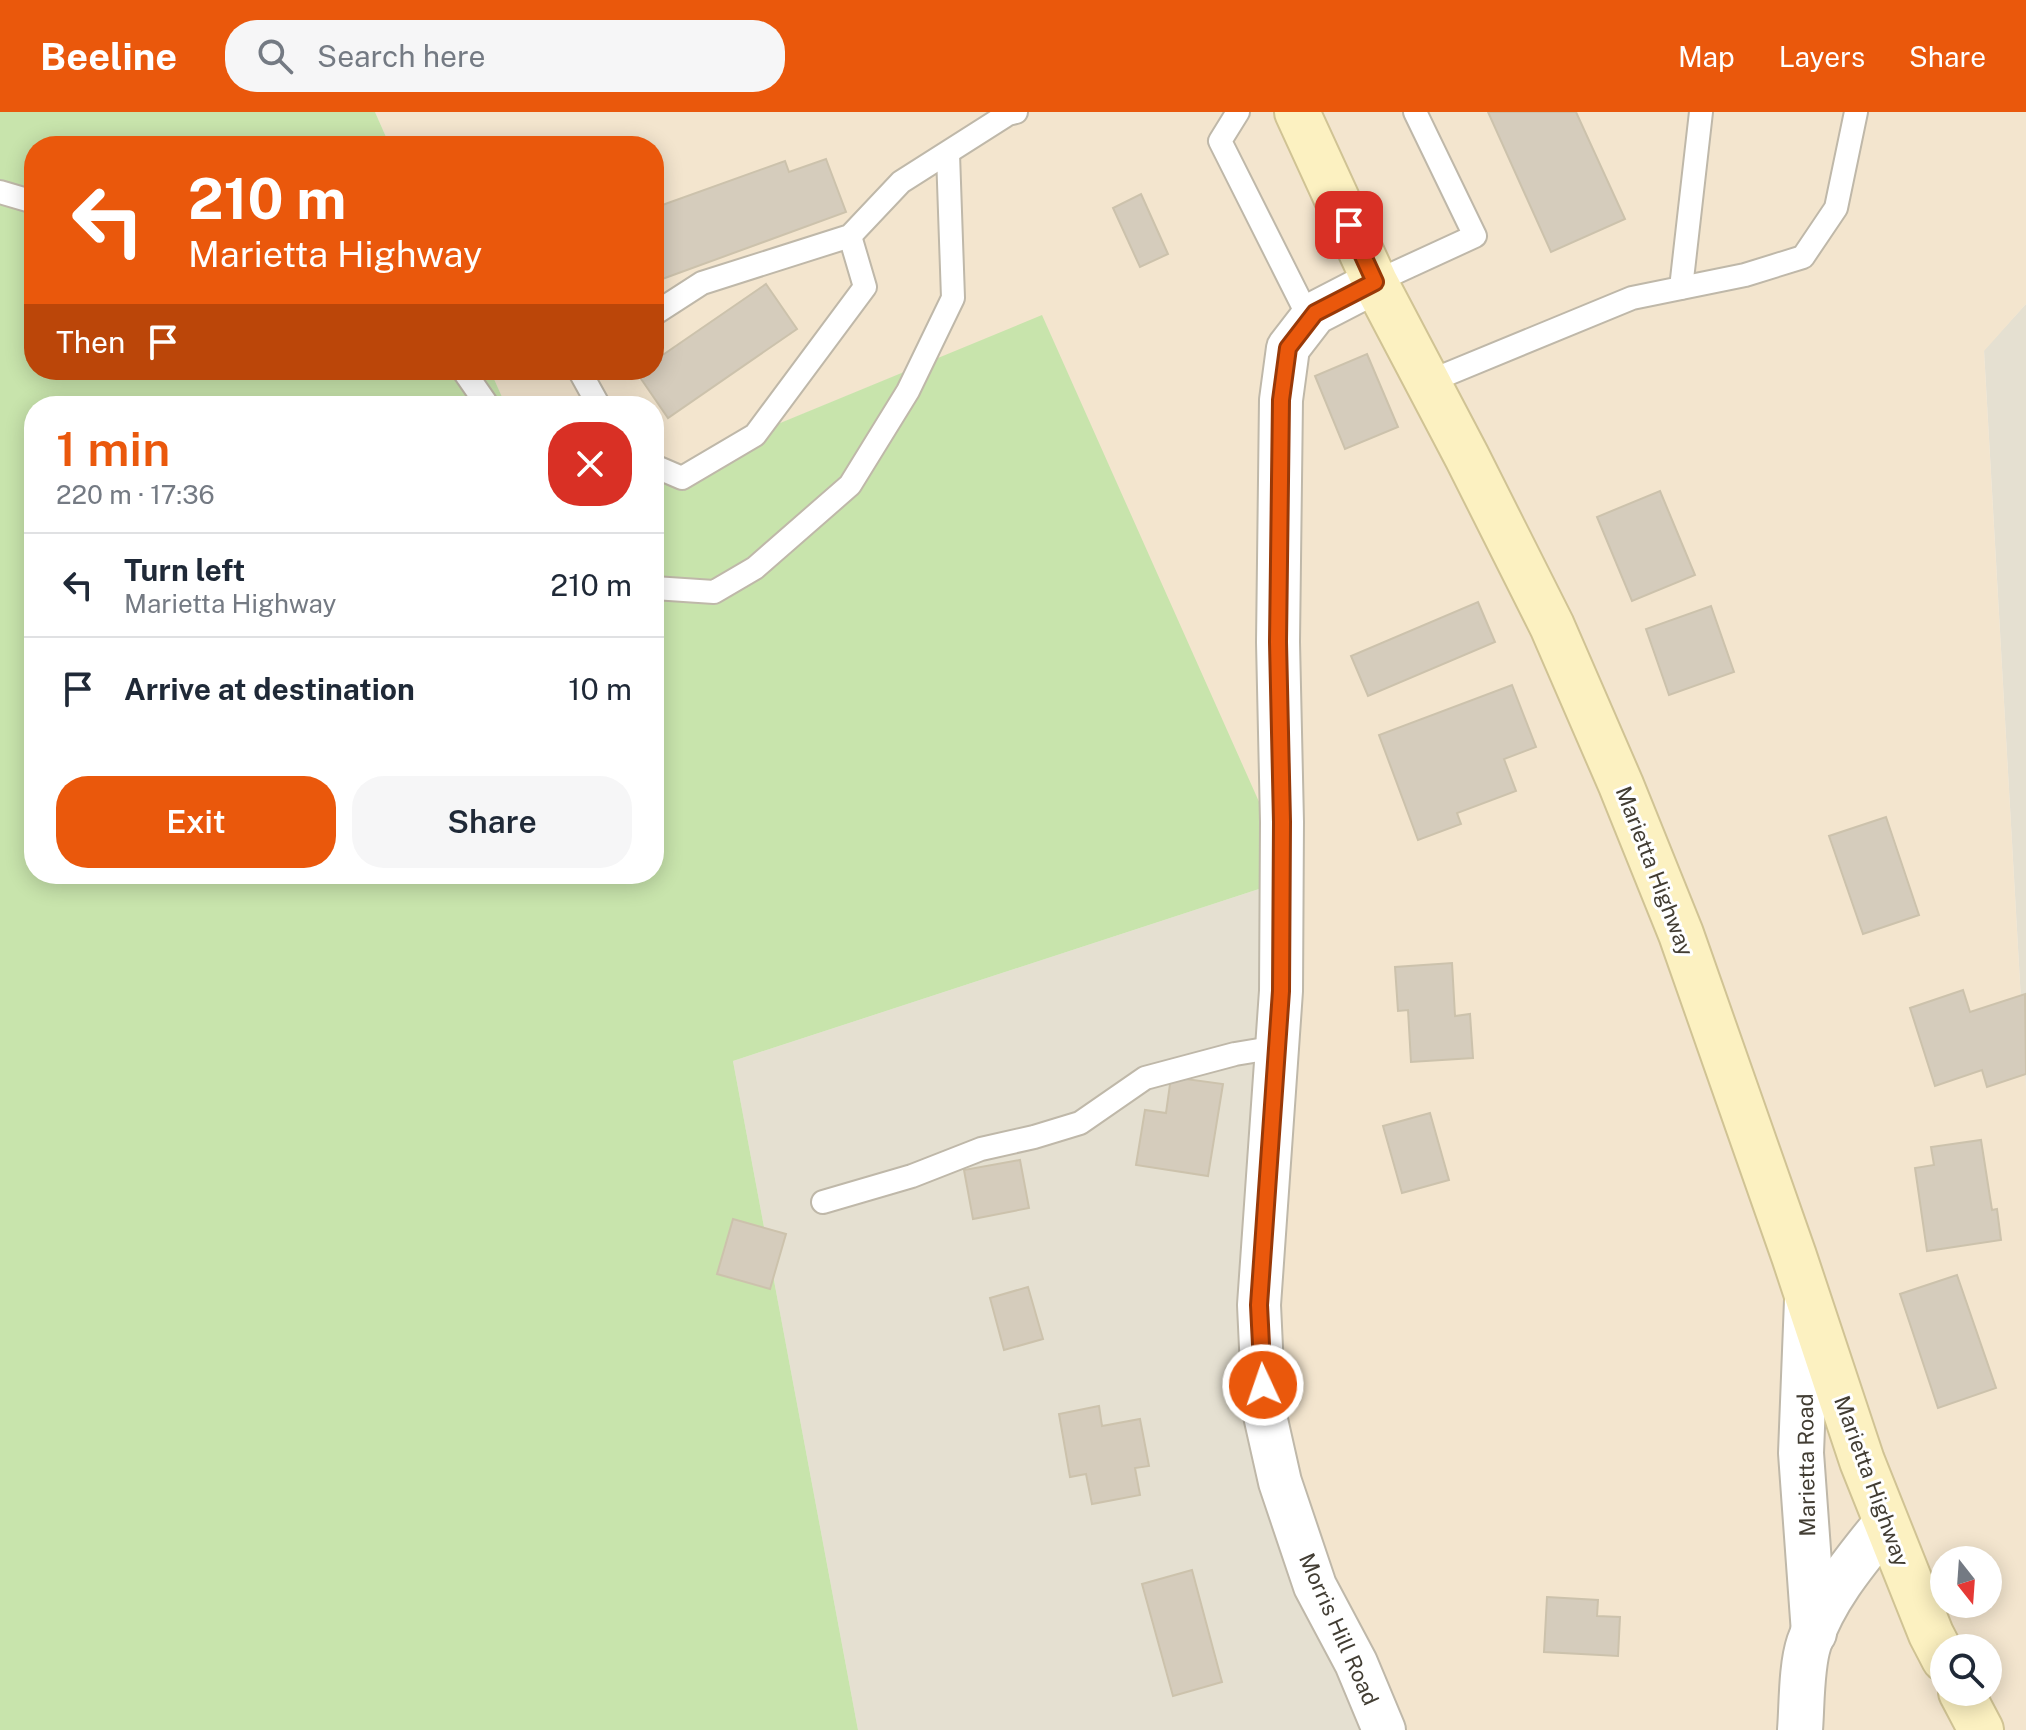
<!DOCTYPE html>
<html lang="en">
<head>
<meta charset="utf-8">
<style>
  :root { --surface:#fff; --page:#f6f6f7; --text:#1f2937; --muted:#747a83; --line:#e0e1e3; --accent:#ea580c }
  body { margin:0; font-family:"Public Sans",sans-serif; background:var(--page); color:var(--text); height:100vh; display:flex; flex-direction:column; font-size:30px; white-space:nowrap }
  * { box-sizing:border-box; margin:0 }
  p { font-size:26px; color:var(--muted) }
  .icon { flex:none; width:44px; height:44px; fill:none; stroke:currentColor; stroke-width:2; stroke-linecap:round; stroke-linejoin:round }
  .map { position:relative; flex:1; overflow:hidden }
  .details { position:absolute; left:24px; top:284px; width:640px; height:488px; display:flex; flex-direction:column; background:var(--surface); border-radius:32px; box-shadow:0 4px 20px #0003 }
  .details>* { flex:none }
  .top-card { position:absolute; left:24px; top:24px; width:640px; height:244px; border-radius:32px; box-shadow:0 4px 20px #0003; background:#ea580c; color:#fff; overflow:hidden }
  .needle { width:52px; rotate:163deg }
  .buttons { position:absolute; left:1930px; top:1434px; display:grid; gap:16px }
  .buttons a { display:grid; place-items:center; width:72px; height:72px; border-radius:50%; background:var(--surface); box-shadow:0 4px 20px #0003; font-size:40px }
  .pin { position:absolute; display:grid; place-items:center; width:68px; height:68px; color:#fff; margin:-34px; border-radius:16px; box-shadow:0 4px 12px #0006 }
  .me { position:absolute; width:88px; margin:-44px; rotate:357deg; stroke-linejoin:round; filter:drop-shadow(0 0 6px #0008) }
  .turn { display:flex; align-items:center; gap:28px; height:168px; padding:0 32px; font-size:36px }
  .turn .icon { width:104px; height:104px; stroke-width:2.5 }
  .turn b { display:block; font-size:56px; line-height:68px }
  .then { display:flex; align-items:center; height:76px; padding:0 32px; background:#0003; gap:16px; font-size:30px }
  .round { display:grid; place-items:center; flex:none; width:84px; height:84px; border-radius:32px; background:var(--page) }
  .summary { display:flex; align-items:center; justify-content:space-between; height:136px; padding:0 32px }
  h1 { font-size:48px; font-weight:600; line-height:60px; color:var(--accent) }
  .action { display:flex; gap:16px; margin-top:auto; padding:16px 32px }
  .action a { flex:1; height:92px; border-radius:32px; background:var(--accent); color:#fff; font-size:32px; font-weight:600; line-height:92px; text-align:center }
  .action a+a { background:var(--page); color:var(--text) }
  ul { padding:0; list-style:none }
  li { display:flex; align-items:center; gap:24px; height:104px; padding:0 32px; border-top:2px solid var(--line) }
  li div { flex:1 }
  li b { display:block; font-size:30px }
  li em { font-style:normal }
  header { display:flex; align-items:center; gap:48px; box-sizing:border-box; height:112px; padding:0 40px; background:var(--accent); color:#fff }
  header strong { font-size:38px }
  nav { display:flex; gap:44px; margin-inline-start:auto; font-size:28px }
  .search { width:560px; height:72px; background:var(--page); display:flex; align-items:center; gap:20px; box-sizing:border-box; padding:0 28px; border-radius:32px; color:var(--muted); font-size:30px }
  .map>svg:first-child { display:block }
</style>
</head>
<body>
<header>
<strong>Beeline</strong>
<div class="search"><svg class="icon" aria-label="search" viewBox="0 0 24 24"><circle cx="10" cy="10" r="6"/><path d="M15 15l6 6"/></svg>Search here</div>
<nav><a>Map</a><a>Layers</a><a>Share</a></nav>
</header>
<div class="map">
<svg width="2026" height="1618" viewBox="0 0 2026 1618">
  <rect width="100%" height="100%" fill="#f1ede3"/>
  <!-- residential -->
  <g fill="#e5e0d1">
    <polygon points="2026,192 2026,976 1984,238"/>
    <polygon points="1293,766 1380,1618 858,1618 733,949"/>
  </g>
  <!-- commercial -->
  <path fill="#f3e5ce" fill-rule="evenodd" d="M375 0H2026V192L1984 239 2026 976V1618H1380L1280 1318 1265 1009 1292 766 1042 204 654 363V294H506L490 258H654V34H390ZM1944 1448H1988V1492H1944ZM1944 1536H1988V1580H1944Z"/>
  <!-- green -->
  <polygon fill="#c8e4ac" points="0,0 375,0 390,34 34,34 34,258 490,258 506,294 34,294 34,762 654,762 654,363 1042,203 1293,766 733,949 858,1618 0,1618"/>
  <!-- building -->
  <g fill="#d5ccbc" stroke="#ccc2ac" stroke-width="2">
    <polygon points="1488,0 1576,0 1625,107 1551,140"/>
    <polygon points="826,47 846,100 654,170 654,96 785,49 789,60"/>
    <polygon points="1141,82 1168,142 1140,155 1113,96"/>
    <polygon points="766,172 797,217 668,306 637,261 641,258 654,258 654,249"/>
    <polygon points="1367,242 1398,315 1345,337 1315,264"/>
    <polygon points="1660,379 1695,463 1632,489 1597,405"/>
    <polygon points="1478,490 1495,530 1368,584 1351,544"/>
    <polygon points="1711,494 1734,560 1669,583 1646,517"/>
    <polygon points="1512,573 1536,635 1504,647 1516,679 1457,701 1461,712 1418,728 1379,623"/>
    <polygon points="1886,705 1919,803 1863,822 1829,724"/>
    <polygon points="1452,851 1455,904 1470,902 1473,946 1411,950 1408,898 1398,899 1395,855"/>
    <polygon points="1963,878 1970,900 2025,882 2026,962 1987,975 1982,958 1935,974 1910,896"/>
    <polygon points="1171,965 1223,972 1208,1064 1136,1053 1145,998 1166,1001"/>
    <polygon points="1430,1001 1449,1068 1402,1081 1383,1014"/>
    <polygon points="1981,1028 1992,1098 1997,1097 2001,1128 1927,1139 1915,1056 1934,1053 1931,1035"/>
    <polygon points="1020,1048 1029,1096 973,1107 964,1058"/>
    <polygon points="733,1107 786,1122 770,1177 717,1162"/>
    <polygon points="1957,1163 1996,1276 1938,1296 1900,1182"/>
    <polygon points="1028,1175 1043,1227 1004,1238 990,1186"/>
    <polygon points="1099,1294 1102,1314 1140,1307 1149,1354 1135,1356 1140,1383 1092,1392 1086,1362 1070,1365 1059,1302"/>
    <polygon points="1192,1458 1222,1570 1173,1584 1142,1472"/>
    <polygon points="1547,1485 1598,1488 1597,1504 1620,1505 1618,1544 1544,1540"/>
  </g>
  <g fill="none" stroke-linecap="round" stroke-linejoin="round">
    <defs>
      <g id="service">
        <polyline points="1238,0 1220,29 1310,208"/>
        <polyline points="0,80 34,90"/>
        <polyline points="1375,170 1475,124 1415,0"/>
        <polyline points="1681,176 1701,0"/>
        <polyline points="654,202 702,171 850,124 901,70 1008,2 1016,0"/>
        <polyline points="463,258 488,294"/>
        <polyline points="579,258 599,294"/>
        <polyline points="1428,270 1632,186 1745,163 1803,145 1836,96 1856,0"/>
        <polyline points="654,354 682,366 755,323 865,175 850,124"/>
        <polyline points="654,476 714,480 755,456 850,373 908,279 953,186 948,42"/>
        <polyline points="823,1090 912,1064 981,1037 1034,1025 1080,1011 1145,966 1235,942 1277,935"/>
      </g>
      <polyline id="minor" points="1375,170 1315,201 1288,236 1281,288 1278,530 1282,710 1281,879 1259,1193 1264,1299 1280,1370 1315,1474 1356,1551 1384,1618"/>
      <g id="tertiary">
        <polyline points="1807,1188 1801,1341 1814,1521"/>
        <path d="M1800 1618C1802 1593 1801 1555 1809 1531 1824 1486 1856 1448 1886 1411"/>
      </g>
      <g id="secondary">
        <polyline points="1297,0 1375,170 1467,345 1552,514 1621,673 1681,822 1794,1144 1862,1349 1931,1522 1944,1547"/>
        <polyline points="1961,1580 1981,1618"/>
      </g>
    </defs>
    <!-- service casing -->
    <use href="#service" stroke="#bfb8a9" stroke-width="26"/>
    <!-- minor casing -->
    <use href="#minor" stroke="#bfb8a9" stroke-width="46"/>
    <!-- tertiary casing -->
    <use href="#tertiary" stroke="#bfb8a9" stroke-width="48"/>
    <!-- secondary casing -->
    <use href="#secondary" stroke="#d0c394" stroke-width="48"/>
    <!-- service -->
    <use href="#service" stroke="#fff" stroke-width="22"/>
    <!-- minor -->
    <use href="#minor" stroke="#fff" stroke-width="42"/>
    <!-- tertiary -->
    <use href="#tertiary" stroke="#fff" stroke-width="44"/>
    <!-- secondary -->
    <use href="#secondary" stroke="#fcf1c1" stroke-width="44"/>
  </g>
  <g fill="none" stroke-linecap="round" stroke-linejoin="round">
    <defs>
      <polyline id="route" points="1263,1273 1259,1193 1281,879 1282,710 1278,530 1281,288 1288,236 1315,201 1375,170 1349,113"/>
    </defs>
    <!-- route casing -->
    <use href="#route" stroke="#983908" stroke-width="20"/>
    <!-- route -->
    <use href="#route" stroke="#ea580c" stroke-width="14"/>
  </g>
  <g text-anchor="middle" stroke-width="6" stroke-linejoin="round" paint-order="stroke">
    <!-- street labels -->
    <g font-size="22" fill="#423d33" stroke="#fff">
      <text transform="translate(1655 759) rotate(69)" y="8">Marietta Highway</text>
      <text transform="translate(1806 1353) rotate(-91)" y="8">Marietta Road</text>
      <text transform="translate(1872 1369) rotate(70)" y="8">Marietta Highway</text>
      <text transform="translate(1339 1517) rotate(66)" y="8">Morris Hill Road</text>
    </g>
  </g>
</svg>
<div class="buttons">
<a><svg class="needle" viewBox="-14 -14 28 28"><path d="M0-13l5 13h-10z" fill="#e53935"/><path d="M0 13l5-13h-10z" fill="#747a83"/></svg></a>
<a><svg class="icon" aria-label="search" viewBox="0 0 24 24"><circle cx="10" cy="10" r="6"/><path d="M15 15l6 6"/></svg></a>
</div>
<div class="pin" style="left:1349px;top:113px;background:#d93025"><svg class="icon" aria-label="arrive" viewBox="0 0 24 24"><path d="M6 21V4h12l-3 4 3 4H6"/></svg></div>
<svg class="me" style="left:1263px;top:1273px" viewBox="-20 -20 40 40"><circle r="17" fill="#ea580c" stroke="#fff" stroke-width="3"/><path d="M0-11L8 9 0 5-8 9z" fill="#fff"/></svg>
<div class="top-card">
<div class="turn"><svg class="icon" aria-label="left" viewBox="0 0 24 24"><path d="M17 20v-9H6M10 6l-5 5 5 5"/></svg><div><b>210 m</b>Marietta Highway</div></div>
<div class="then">Then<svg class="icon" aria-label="arrive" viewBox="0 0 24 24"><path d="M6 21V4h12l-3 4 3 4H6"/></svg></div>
</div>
<section class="details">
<div class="summary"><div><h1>1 min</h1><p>220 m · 17:36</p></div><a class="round" style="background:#d93025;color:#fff"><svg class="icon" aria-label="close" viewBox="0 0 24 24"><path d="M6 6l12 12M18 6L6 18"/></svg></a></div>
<ul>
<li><svg class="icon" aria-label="left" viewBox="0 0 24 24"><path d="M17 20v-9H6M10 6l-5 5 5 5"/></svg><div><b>Turn left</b><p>Marietta Highway</p></div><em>210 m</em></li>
<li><svg class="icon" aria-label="arrive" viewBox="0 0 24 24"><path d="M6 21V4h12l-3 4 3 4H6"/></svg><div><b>Arrive at destination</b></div><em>10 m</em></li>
</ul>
<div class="action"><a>Exit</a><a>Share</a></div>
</section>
</div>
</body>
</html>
